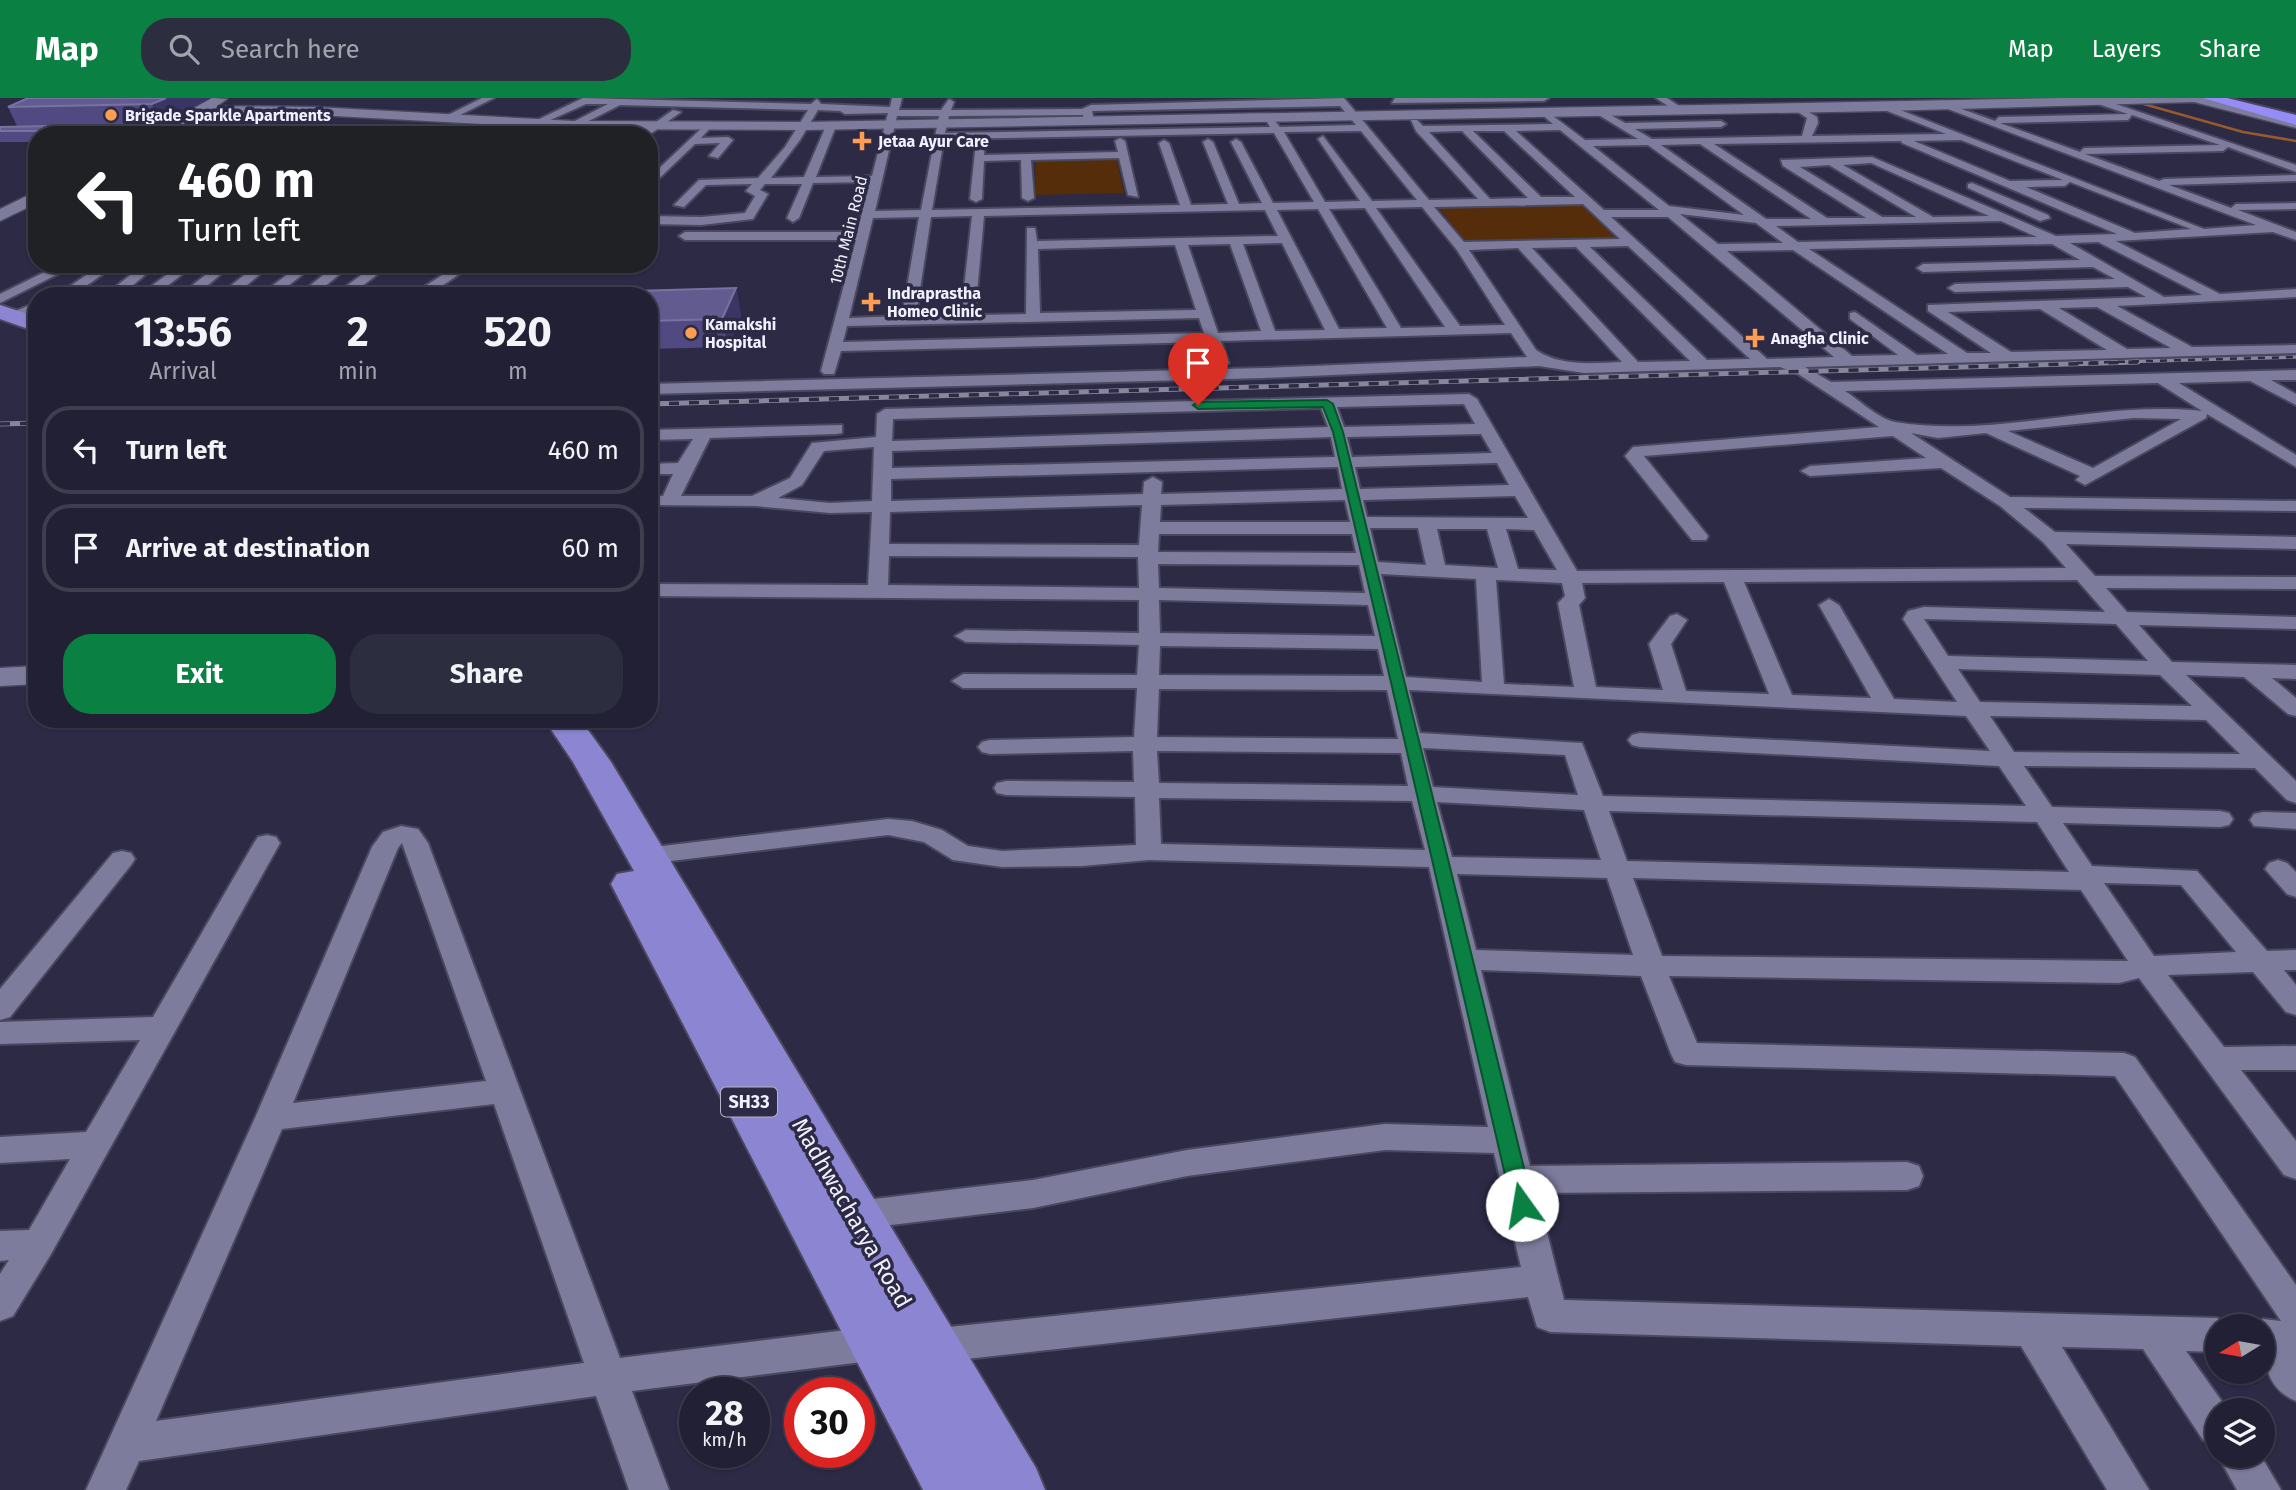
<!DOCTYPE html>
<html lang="en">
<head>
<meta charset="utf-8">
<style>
  :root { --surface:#212034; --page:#2d2d40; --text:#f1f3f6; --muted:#a2a3ac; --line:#3e3e4f; --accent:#0b8043 }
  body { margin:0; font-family:"Fira Sans",sans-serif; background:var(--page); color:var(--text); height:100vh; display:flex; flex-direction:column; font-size:26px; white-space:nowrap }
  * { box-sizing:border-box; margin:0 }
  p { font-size:23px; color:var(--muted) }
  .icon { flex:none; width:38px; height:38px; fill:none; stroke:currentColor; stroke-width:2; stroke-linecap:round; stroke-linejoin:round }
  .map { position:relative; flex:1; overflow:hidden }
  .side { position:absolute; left:28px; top:189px; width:630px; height:441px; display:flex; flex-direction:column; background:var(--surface); border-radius:28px; box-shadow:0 2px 5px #0004,0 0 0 2px var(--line) }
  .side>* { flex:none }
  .top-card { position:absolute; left:28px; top:28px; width:630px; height:147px; border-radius:28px; box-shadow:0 2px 5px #0004,0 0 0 2px var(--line); background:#202124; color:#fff; overflow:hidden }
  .needle { width:46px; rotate:259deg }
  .tools { position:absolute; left:2205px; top:1216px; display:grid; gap:14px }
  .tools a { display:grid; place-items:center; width:70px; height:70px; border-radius:50%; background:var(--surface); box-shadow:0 2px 5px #0004,0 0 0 2px var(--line); font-size:35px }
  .speed { position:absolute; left:679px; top:1279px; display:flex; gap:14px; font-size:35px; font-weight:700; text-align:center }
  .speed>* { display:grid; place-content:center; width:91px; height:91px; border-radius:50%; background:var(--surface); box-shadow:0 2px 5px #0004,0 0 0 2px var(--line); line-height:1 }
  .speed small { font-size:18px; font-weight:400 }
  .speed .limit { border:10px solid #d22; background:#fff; color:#111 }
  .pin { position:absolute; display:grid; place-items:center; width:60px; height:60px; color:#fff; margin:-72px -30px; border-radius:50% 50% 50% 0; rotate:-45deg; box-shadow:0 0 7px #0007 }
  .pin .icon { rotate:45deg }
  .me { position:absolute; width:77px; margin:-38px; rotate:347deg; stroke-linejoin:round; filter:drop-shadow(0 0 5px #0008) }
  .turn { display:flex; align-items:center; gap:24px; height:147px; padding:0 35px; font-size:32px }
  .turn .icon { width:91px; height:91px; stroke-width:2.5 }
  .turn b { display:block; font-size:49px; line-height:60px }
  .eta { display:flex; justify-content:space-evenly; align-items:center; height:119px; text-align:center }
  .eta b { font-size:42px; font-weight:700; line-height:49px }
  .primary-button { display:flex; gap:14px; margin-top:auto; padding:14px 35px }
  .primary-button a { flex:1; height:80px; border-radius:28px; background:var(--accent); color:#fff; font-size:28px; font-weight:700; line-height:80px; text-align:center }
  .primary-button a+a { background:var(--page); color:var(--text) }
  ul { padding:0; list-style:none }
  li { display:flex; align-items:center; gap:21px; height:88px; margin:0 14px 10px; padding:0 21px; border:4px solid var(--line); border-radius:28px }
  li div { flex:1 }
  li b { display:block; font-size:26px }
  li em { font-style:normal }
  header { display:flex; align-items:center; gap:42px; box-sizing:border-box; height:98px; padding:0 35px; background:var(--accent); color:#fff }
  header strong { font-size:33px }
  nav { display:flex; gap:38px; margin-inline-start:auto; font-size:24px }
  .search { width:490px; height:63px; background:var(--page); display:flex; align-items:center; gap:18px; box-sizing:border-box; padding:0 24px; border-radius:28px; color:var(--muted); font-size:26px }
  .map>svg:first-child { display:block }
</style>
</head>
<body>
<header>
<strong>Map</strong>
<div class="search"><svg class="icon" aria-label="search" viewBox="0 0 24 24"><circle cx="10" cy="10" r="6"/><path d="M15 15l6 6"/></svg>Search here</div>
<nav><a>Map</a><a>Layers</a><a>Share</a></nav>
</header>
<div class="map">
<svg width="2296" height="1392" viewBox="0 0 2296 1392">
  <rect width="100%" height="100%" fill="#2c2a45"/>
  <!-- green -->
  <g fill="#552d0a">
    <polygon points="1116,59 1124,95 1036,97 1035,61"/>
    <polygon points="1579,105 1616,140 1466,144 1437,108"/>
  </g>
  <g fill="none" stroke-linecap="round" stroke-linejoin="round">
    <!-- stream -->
    <polyline stroke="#965a2c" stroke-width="2.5" points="2140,5 2243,34 2296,43"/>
    <defs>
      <g id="street">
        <polygon points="482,0 494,0 448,23 440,21"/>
        <path d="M583 0 811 6 817 1 821 6 890 9 892 0H902L899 12H941L949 1 954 4 951 12 1082 11 1091 7 1344 0 1429 102 1478 101 1416 33 1411 22H1417L1423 28 1553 26 1540 15 1545 12 1585 42 1638 41 1597 16 1600 11 1625 25 1721 23 1726 26 1721 29 1635 31 1652 41 1802 38 1807 20 1792 10 1797 7 1817 19 1818 25 1812 38 1946 36 1882 11 1885 6 2204 131 2256 127 1940 8 1948 6 1995 23 1999 19 2128 16 2098 6 2101 1 2296 67V74L2228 49 2223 53 2085 56 2159 83 2164 81 2296 77V83L2169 87 2231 110 2236 106 2296 105V111L2238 112 2296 134V142L2273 134 2116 143 2220 196 2296 191V199L2117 208 2192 249 2296 247V255L1805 269 1831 284 2296 272V282H2271L2296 296V307L2250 283 2179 285 2296 357V369L2207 316 2206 320 2085 387 2076 382 2080 378 1986 335 1938 340 1911 335 2010 399 2296 403V413L2024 410 2055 434 2296 439V451L2066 446 2095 478 2296 479V491L2106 490 2127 514 2296 519V531L2139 527 2172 564 2296 567V581L2272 580 2296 600V618L2288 616 2244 579 2186 577 2296 683V705L2287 702 2255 670 2024 668 2052 709 2220 713 2229 715 2233 721 2229 727 2220 729 2063 725 2092 768 2197 773 2267 853 2296 852V872H2284L2296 887V917L2286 914 2253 874 2168 877 2224 949 2296 948V972H2241L2296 1043V1081L2284 1077 2139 880 2119 885 1669 878 1697 945 2124 955 2135 959 2296 1187V1303C2264 1290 2263 1259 2263 1228H2249L2263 1221 2281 1223 2115 978 1686 967 1675 964 1671 956 1641 878 1481 872 1530 1068 1907 1064 1919 1068 1923 1078 1919 1088 1907 1092 1537 1095 1564 1202 2217 1220 2231 1228H2217V1254L2186 1253 2228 1312H2217V1347L2203 1342 2143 1251 2062 1249 2149 1392H2107L2021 1248 1550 1234 1537 1229 1528 1199 930 1265 917 1260 912 1248 917 1236 930 1231 1521 1169 1494 1055 1385 1052 1187 1078 1033 1110 849 1132 837 1128 832 1118 837 1108 849 1104 1033 1082 1187 1052 1385 1026 1488 1029 1429 769 1149 762 1082 768 1002 769 953 762 924 744 888 737 646 766 637 764 633 758 637 752 646 750 888 721 912 723 942 732 968 748 1002 753 1136 747 1135 699 1006 697 997 695 994 690 997 685 1006 683 1134 684 1133 653 990 656 982 654 978 649 982 644 990 642 1134 639 1137 590H963L952 583 963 576 1137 577 1139 547 966 544 955 538 966 532 1139 535V502L649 498V486L868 487 872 414 830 415 755 408 651 407V399L663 398 673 376H649V366L678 365 693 341 649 342V332L842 327V335L836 336 710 340 681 398H752L790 380 812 345 876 339 877 316 885 311 1469 296 1477 301 1577 473 2066 470 2043 444 2000 408 1941 370 1810 378 1801 373 1810 368 1926 360 1893 338 1644 358 1708 438 1706 442H1692L1625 358 1633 349 1879 329 1798 276 1780 269 1584 275 1539 268 1263 280 649 296V286L1263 270 1527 259 1511 235 1221 243 1229 265 1221 270 1213 265 1206 244 841 253 834 276H824L821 273 856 142H685L679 138 685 134H857L870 84 813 85 799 120 793 124 787 120 802 86H765L760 92 768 96 753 121 701 127 649 126V118L701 119 745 115 755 98 746 93 752 86 706 87 684 109 674 107 699 82 758 80 785 49 808 12 620 7 577 29 570 37H559L571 25 608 6H586L539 27 531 25ZM1340 8 1356 27 1280 29 1270 17 1265 20 1270 29 945 35 949 18 1083 17 1084 23 1089 26 1094 23 1092 13ZM818 12 840 13 845 16 888 15 872 78 816 79 836 28 831 25 826 28 804 79 771 80 800 42ZM2132 17 2220 47 2084 50 2080 54 2000 25 2128 22ZM897 18H939L921 112 875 113ZM1560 32 1659 112H1604L1516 33ZM1361 33 1417 102 1372 103 1323 38 1318 41 1360 103 1325 104 1284 34ZM1462 33 1528 100 1490 101 1429 34ZM1473 33H1504L1575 99H1541ZM1274 35 1314 104 1273 105 1241 44 1236 41 1231 44 1262 105 1239 106 1213 44 1208 41 1203 44 1228 106 1191 107 1169 45 1164 42 1159 45 1180 107 932 112 944 41ZM1961 42 2063 82 2010 83 1914 43ZM1901 43 1902 45 2117 136 2056 138 1872 59 1781 62 1783 68 1866 120H1827L1714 46ZM1700 46 1811 121H1766L1661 47ZM1648 47 1744 117 1669 108 1593 48ZM1871 65 1989 118 1933 119 1843 67ZM1829 67 1916 119H1882L1800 69ZM2070 84 2191 131 2135 135 2026 89 2065 88ZM1583 106 1620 141 1464 144 1434 109ZM1422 109 1457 152 1505 227 1460 228 1376 110ZM1365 110 1445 229 1401 230 1329 111ZM1318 111 1387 230 1339 231 1277 112ZM1265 112 1278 138 1037 143 1035 130H1027L1026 216 975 217 984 118ZM1680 116 1756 125 1783 145 1718 146ZM972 118 961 217 916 218 931 119ZM919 119 902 218 849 220 873 120ZM1611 119H1668L1834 259 1767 261ZM2001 123 2037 139 1798 144 1776 128ZM2099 144 2100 145 2202 197 2164 199 2070 145ZM1282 145 1325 232 1275 233 1243 146ZM1230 146 1261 233 1218 235 1188 147ZM2052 146 2080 162 1923 166 1917 170 1923 174 2093 169 2115 181 1955 186 1948 190 1955 194 2128 189 2146 199 1928 207V213L1991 255H1967L1809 151ZM1175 147 1196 212 1040 215 1038 151ZM1628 148 1750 261 1707 262 1590 149ZM1576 149 1690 263 1638 264 1532 150ZM1518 150 1622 264C1593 265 1561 269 1536 252L1469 152ZM1793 152 1948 256 1917 257 1855 214 1850 215V221L1898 257 1852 258 1727 153ZM2097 209 2171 250 2127 251 2059 210ZM2040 211 2107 252 2011 254 1948 214ZM1199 220 1204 235 843 244 847 228ZM2158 285 2202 313C2099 302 1996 341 1895 324 1879 321 1859 302 1845 293ZM1464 306 1475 326 1344 329 1337 309ZM1321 310 1328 329 892 343 893 321ZM2134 320 2181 321 2093 370 2008 333ZM1481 336 1492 355 1352 359 1347 339ZM1331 339 1335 359 892 370V353ZM874 349 872 403 830 405 778 400 802 387 824 353ZM1497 365 1509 387 1360 391 1355 369ZM1338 369 1342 391 1161 396 1162 384 1153 379 1144 384 1143 396 891 403V381ZM1515 398 1528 420 1367 419 1363 402ZM1345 402 1350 424H1160L1161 407ZM1142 407 1139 447 889 446 890 414ZM1370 430H1418L1426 467 1378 464ZM1437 431H1487L1498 470 1445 467ZM1506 431 1534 432 1557 472 1518 471ZM1159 436H1352L1356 455 1158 454ZM889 458 1138 459 1139 490 888 487ZM1158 466 1359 467 1365 495 1159 490ZM1381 476 1476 481 1482 584 1406 579ZM1496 482 1562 485 1565 498 1558 505 1574 589 1504 586ZM2077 482 2105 514 1924 509 1908 513 1903 521 1957 604 1894 601 1839 507 1829 501 1819 507 1871 600 1792 597 1744 484ZM1724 484 1769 596 1686 593 1671 546 1687 522 1677 516 1670 518 1649 546 1663 592 1596 589 1579 507 1585 500 1582 485ZM1159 502 1368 507 1375 538 1160 535ZM1924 521 2116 526 2148 563 1948 558ZM1160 548 1378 551 1384 578 1159 577ZM1958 571 2160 577 2192 608 1980 604ZM1159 591 1387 592 1398 641 1157 639ZM1409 592 1966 618 1990 653 1640 635 1632 637 1628 642 1632 647 1640 649 1999 668 2026 708 1603 698 1582 645 1420 635ZM1990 618 2206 622 2240 656 2014 654ZM1423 650 1565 657 1578 697 1433 689ZM1157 653 1401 655 1408 688 1159 685ZM1159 700 1412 703 1425 752 1161 746ZM1437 704 1584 712 1601 762 1452 759ZM1609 713 2037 724 2069 774 1627 763ZM1457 776 1607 780 1633 857 1476 852ZM1633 780 2081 792 2128 863 1662 858ZM2104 785 2181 787 2236 854 2154 858Z"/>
        <polygon points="1395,0 1549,0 1544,3 1392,5"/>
        <polygon points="1656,0 1667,0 1685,12 1677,14"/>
        <polygon points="673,12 681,14 649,37 638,37"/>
        <polygon points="622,25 630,27 619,37 608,37"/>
        <polygon points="707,25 712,28 701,40 728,39 733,42 718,60 709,58 720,45 695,46 649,90 649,80"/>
        <polygon points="176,28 220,29 225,32 220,35 0,37 0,31"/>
        <polygon points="1120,40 1125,43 1138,99 1128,97 1119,60 1031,62 1034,100 1028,103 1022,100 1021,62 984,63 982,101 976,104 970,101 976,44 985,46 984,57 1118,54 1115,43"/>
        <polygon points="1972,85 2048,117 2050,120 2040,123 1968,90 1968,86"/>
        <polygon points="61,166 78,166 0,205 0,196"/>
        <polygon points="102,166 117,166 72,198 56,198"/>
        <polygon points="144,166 158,166 120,198 104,198"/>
        <polygon points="181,166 196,166 154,198 138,198"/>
        <polygon points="219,166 233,166 195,198 179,198"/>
        <polygon points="258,166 272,166 234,198 218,198"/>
        <polygon points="301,166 316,166 275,198 259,198"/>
        <polygon points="337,166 352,166 313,198 297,198"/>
        <polygon points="376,166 391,166 349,198 333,198"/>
        <polygon points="459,166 474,166 427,198 410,198"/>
        <polygon points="37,204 37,213 13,221 6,217"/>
        <polygon points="2263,714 2296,715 2296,731 2254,728 2250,722 2254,716"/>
        <path d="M401 728 418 731 428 745 620 1260 878 1228 891 1233 896 1245 891 1257 878 1262 632 1293 669 1392H629L596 1298 139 1363 126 1392H86L255 1020 372 749 383 734ZM402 745 486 983 293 1005 398 750ZM494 1006 584 1265 156 1323 282 1031Z"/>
        <polygon points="267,737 276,739 280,745 51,1156 13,1218 0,1223 0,1176 9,1162 0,1163 0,1133 29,1132 70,1061 0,1065 0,1039 86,1034 140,942 0,946 0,924 153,919 254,745 258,739"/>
        <polygon points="122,753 131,755 135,761 131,767 10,919 0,922 0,891 113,755"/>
        <polygon points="2278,762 2287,765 2296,774 2296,799 2287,796 2265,771 2269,765"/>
        <polygon points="2218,1358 2261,1358 2281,1392 2237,1392"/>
      </g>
      <g id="secondary">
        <polygon points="212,0 227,1 217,8 316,9 574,23 806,24 2064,0 2215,0 2296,22 2296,30 2194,4 1885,13 806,32 574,31 316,17 202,16 163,37 145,37"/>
        <polygon points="37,93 37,105 0,123 0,111"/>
        <polygon points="37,568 37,586 0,588 0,570"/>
      </g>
      <g id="primary">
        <polygon points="0,207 37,219 37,234 0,221"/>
        <polygon points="544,621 580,621 611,664 1036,1370 1045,1392 923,1392 611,786 617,776 634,773 573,664"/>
      </g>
      <polygon id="highway" points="2203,0 2227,0 2296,17 2296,27"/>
    </defs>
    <!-- street casing -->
    <use href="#street" stroke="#4a475e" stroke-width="4"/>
    <!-- secondary casing -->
    <use href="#secondary" stroke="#4a475e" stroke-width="3"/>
    <!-- primary casing -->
    <use href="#primary" stroke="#4a475e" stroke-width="4"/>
    <!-- highway casing -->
    <use href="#highway" stroke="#4a475e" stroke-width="4"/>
    <!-- street -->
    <use href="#street" fill="#7d7c9c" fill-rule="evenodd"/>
    <!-- secondary -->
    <use href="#secondary" fill="#7d7c9c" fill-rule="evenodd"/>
    <!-- primary -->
    <use href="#primary" fill="#8c86d2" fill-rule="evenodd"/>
    <!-- highway -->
    <use href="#highway" fill="#968cf6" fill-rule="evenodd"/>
    <defs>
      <polyline id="rail-far1" points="2076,265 2296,259"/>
      <g id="rail">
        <polyline points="649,306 2138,264"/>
        <polyline points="0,326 37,325"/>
      </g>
    </defs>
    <!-- rail-far1 casing -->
    <use href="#rail-far1" stroke="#87869b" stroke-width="3.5"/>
    <!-- rail casing -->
    <use href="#rail" stroke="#87869b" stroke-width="5"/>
    <!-- rail-far1 -->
    <use href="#rail-far1" stroke="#2c2a45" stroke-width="2.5" stroke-dasharray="7" stroke-linecap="butt"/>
    <!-- rail -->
    <use href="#rail" stroke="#2c2a45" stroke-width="3.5" stroke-dasharray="10" stroke-linecap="butt"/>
  </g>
  <!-- wall -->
  <g fill="#504982">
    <polygon points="211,0 160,26 17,28 8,9"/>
    <polygon points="47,28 51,37 37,37 37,44 0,44 0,29"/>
    <polygon points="736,190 741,218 728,249 649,251 649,198"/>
  </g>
  <!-- shaded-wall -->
  <g fill="#3a3564">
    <polygon points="166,0 211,0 160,26 152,6"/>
    <polygon points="47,28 51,37 40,37 38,33"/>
    <polygon points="736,190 741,218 728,249 722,221"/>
  </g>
  <!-- building -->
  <g fill="#615b90" stroke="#7872a1" stroke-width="2">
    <polygon points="28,0 166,0 152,6 8,9"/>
    <polygon points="47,28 38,33 0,33 0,29"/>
    <polygon points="736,190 722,221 649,223 649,198 562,198 564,195"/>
  </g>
  <!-- route -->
  <polygon fill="#0b8043" stroke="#07532c" stroke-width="2" points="1327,302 1333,306 1343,334 1533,1107 1530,1114 1522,1116 1515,1114 1512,1107 1333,334 1323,309 1198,311 1193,307 1198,304"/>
  <!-- markers -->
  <g fill="#fc9d53" stroke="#2c2a45" stroke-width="2.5">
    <circle cx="111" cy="17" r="7"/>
    <path d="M858.5 32.5h7v7h7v7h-7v7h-7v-7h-7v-7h7z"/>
    <path d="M867.5 193.5h7v7h7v7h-7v7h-7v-7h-7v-7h7z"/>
    <circle cx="691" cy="235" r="7"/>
    <path d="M1751.5 229.5h7v7h7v7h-7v7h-7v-7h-7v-7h7z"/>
  </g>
  <g text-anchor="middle" stroke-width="7" stroke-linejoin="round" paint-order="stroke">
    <!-- far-poi labels -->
    <g font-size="16" font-weight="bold" fill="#f0f0fe" stroke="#2c2a45" text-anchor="start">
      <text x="125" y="23">Brigade Sparkle Apartments</text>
      <text x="878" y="49">Jetaa Ayur Care</text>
      <text x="887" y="201">Indraprastha<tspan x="887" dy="18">Homeo Clinic</tspan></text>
      <text x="705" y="232">Kamakshi<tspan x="705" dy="18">Hospital</tspan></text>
      <text x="1771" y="246">Anagha Clinic</text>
    </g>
    <!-- far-street labels -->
    <g font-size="16" fill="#f0f0fe" stroke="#2c2a45">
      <text transform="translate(848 132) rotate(-76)" y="6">10th Main Road</text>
    </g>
    <!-- shield labels -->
    <rect fill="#2c2a45" stroke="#b5b5c6" stroke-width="2" x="721" y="989.5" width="56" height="29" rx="5"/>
    <g font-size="18" font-weight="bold" fill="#f0f0fe">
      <text x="749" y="1010">SH33</text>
    </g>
    <!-- near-street labels -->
    <g font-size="23" fill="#f0f0fe" stroke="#2c2a45">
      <text transform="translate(852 1115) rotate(60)" y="8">Madhwacharya Road</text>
    </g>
  </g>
</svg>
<div class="tools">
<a><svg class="needle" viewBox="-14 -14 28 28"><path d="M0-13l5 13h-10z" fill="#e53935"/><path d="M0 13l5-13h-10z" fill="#a2a3ac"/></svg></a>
<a><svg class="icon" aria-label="layers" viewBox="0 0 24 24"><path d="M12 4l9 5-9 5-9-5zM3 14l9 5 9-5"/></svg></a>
</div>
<div class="speed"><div>28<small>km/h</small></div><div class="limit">30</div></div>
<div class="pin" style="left:1198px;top:307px;background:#d93025"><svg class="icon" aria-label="arrive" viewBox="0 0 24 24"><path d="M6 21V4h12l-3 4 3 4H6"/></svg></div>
<svg class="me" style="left:1522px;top:1107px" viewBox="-20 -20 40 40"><circle r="19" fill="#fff"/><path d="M0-13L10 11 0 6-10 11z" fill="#0b8043"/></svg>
<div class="top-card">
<div class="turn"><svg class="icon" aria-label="left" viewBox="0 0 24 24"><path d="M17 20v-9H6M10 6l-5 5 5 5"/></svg><div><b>460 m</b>Turn left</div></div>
</div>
<section class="side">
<div class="eta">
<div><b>13:56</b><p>Arrival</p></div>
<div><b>2</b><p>min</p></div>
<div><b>520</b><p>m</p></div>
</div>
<ul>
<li><svg class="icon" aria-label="left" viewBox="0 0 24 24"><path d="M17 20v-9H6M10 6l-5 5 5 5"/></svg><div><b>Turn left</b></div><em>460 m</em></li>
<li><svg class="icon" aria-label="arrive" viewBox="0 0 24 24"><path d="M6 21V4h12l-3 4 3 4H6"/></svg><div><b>Arrive at destination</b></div><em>60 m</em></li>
</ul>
<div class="primary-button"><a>Exit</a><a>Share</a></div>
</section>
</div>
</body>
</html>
